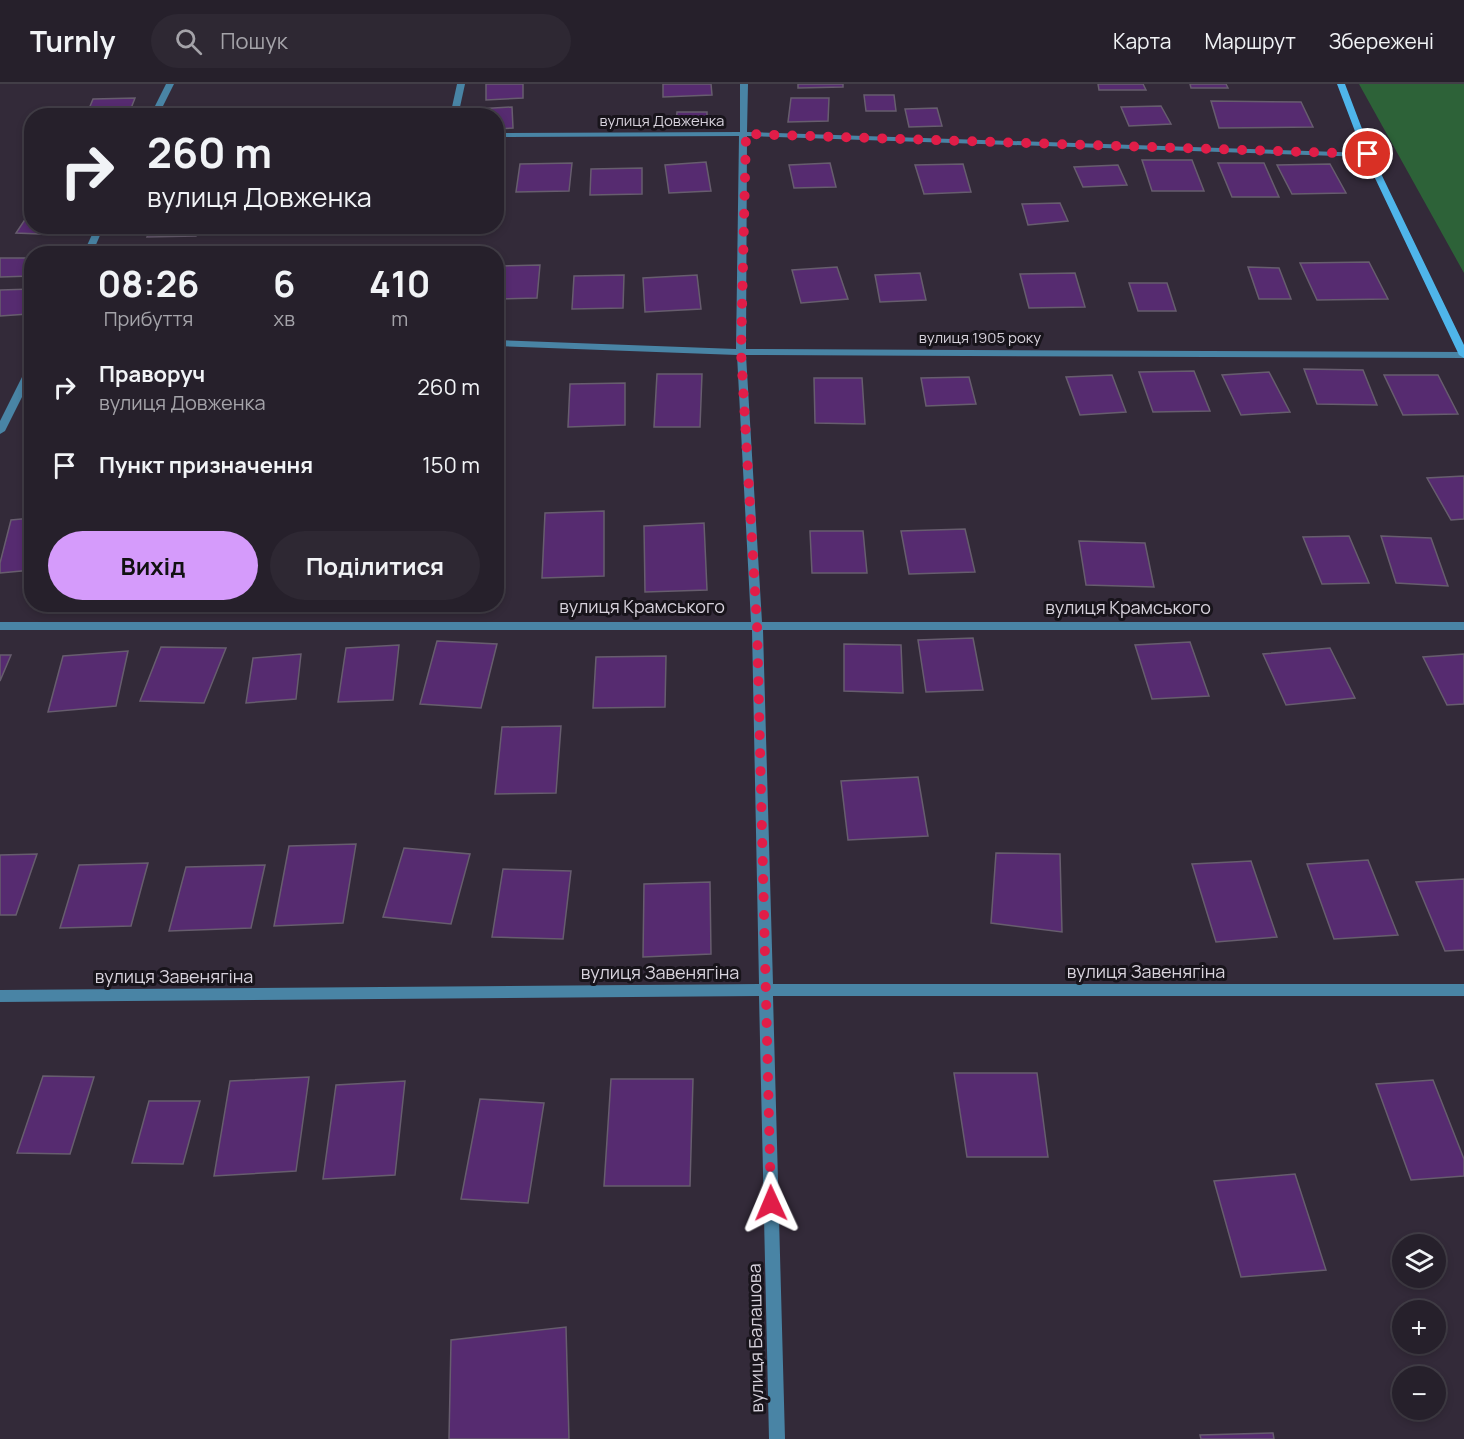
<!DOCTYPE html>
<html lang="uk">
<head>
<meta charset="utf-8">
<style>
  :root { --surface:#26202b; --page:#2e2833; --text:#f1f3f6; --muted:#a4a3a9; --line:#423e47; --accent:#d59bfb }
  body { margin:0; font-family:Manrope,sans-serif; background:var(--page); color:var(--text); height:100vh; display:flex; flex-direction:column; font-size:22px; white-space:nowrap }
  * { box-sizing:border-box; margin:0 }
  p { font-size:20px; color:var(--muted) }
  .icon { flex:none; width:33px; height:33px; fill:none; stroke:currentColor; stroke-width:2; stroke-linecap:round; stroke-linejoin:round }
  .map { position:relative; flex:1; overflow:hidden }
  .drawer { position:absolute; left:24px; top:162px; width:480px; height:366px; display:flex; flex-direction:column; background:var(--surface); border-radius:24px; box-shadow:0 3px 9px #0003,0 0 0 2px var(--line) }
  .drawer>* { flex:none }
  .banner { position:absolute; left:24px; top:24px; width:480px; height:126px; border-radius:24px; box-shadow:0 3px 9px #0003,0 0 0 2px var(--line); background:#26202b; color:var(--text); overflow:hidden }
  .fabs { position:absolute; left:1392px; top:1150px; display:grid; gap:12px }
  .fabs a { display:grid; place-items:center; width:54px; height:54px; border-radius:50%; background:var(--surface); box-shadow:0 3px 9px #0003,0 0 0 2px var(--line); font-size:30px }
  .pin { position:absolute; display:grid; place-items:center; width:51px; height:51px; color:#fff; margin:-26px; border:3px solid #fff; border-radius:50%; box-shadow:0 2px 6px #0007 }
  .me { position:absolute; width:66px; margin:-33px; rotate:359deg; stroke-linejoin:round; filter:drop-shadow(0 0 4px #0008) }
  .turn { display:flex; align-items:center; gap:21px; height:126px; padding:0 24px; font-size:27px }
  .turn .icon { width:78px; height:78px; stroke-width:2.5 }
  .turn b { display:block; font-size:42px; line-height:51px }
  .eta { display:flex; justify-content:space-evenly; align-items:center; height:102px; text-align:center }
  .eta b { font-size:36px; font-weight:700; line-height:42px }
  .button { display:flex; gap:12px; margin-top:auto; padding:12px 24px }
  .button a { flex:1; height:69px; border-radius:36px; background:var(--accent); color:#111; font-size:24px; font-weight:700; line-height:69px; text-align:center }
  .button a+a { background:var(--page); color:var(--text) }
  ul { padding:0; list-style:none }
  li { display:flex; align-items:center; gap:18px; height:78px; padding:0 24px }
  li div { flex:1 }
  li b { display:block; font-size:22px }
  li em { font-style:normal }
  header { display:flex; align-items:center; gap:36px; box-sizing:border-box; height:84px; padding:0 30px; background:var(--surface); border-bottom:2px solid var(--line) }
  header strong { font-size:28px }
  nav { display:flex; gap:33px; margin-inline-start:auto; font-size:21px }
  .search { width:420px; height:54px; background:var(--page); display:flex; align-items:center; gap:15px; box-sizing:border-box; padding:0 21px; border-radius:33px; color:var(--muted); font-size:22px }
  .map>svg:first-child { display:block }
</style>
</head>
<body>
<header>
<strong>Turnly</strong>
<div class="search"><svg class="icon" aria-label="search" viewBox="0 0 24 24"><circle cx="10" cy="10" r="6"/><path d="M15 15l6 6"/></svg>Пошук</div>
<nav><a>Карта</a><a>Маршрут</a><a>Збережені</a></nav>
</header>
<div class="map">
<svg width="1464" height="1355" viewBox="0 0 1464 1355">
  <rect width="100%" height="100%" fill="#332a39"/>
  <!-- green -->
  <polygon fill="#2d6238" points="1359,0 1464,0 1464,189"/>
  <!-- building -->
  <g fill="#562b70" stroke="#675d6e" stroke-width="1.5">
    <polygon points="486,0 523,0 523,14 486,16"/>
    <polygon points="663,0 711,0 712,11 663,13"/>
    <polygon points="798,0 843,0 843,3 798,4"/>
    <polygon points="1098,0 1143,0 1146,6 1099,6"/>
    <polygon points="1190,0 1226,0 1228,4 1191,4"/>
    <polygon points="864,11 894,11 896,27 866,27"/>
    <polygon points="135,14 128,32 86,32 93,15"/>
    <polygon points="791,14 829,14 828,37 788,38"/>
    <polygon points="1211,17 1301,18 1313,43 1219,44"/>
    <polygon points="1161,22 1171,40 1129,42 1121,23"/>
    <polygon points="512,23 513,44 496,45 496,32 477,32 477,25"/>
    <polygon points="937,24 942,42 909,43 905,25"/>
    <polygon points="425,25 425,32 379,32 380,28"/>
    <polygon points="267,28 266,32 207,32 207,30"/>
    <polygon points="677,28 707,28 707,42 676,42"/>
    <polygon points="1142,76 1192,76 1204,107 1152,107"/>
    <polygon points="706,78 711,107 669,109 665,81"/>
    <polygon points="572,79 569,107 516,108 520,80"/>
    <polygon points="830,79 836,103 794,104 789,81"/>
    <polygon points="1218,79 1264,79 1279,113 1232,113"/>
    <polygon points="963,80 971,108 924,110 915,81"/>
    <polygon points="1330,80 1346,109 1292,110 1277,81"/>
    <polygon points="1118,81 1127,101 1083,103 1074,83"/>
    <polygon points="496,82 503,82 499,113 496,113"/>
    <polygon points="642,84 642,110 590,111 591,85"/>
    <polygon points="1060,119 1068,137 1028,141 1022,120"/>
    <polygon points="32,125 32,142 70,142 65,151 16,149"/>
    <polygon points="151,142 199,142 196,152 147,153"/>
    <polygon points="0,174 32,174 32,192 0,193"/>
    <polygon points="1369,178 1388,215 1317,216 1300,179"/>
    <polygon points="540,181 537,214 496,215 496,182"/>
    <polygon points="837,183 848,215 801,219 792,186"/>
    <polygon points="1248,183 1279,184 1291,215 1259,215"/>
    <polygon points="920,189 926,216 880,218 875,191"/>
    <polygon points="1075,189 1085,223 1029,224 1020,190"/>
    <polygon points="624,191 623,224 572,225 574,192"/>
    <polygon points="697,191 701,225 645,228 643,194"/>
    <polygon points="1129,199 1167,199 1176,227 1138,227"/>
    <polygon points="32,205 32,222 28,230 0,232 0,206"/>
    <polygon points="1304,285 1363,286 1377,321 1317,320"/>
    <polygon points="1194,287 1210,327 1153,328 1139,288"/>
    <polygon points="1269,288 1290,328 1241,331 1222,291"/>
    <polygon points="657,290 702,290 700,343 654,343"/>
    <polygon points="1112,291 1126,328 1080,331 1066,293"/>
    <polygon points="1384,291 1438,291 1458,330 1403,331"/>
    <polygon points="969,293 976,320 926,322 921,294"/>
    <polygon points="814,294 862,294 865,340 815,339"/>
    <polygon points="625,299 625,341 568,343 570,300"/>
    <polygon points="1464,392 1464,435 1451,436 1427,394"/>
    <polygon points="604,427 604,492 542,494 545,429"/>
    <polygon points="32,434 32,486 0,489 0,479 11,436"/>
    <polygon points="704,439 707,506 645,508 644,442"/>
    <polygon points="965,445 975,488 909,490 901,447"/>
    <polygon points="810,447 863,447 867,489 812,489"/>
    <polygon points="1349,452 1369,499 1322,500 1303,453"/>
    <polygon points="1381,452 1431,454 1448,502 1396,499"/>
    <polygon points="1079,457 1145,459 1154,503 1086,501"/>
    <polygon points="973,554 983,606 926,608 918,556"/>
    <polygon points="437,557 497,560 481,624 420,620"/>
    <polygon points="1190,558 1209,612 1152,615 1135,561"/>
    <polygon points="844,560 901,561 903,609 844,607"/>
    <polygon points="399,561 393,616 338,618 346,564"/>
    <polygon points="161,563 226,564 204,619 140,617"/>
    <polygon points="1330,564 1355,614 1286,621 1263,570"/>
    <polygon points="128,567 116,622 48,628 63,572"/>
    <polygon points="301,570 296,615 246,619 253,574"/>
    <polygon points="1464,570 1464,620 1447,621 1423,573"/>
    <polygon points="0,571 11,571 0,597"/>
    <polygon points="666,572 665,623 593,624 596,573"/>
    <polygon points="561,642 556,709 495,710 502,643"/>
    <polygon points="918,693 928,752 848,756 841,697"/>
    <polygon points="356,760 343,839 274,842 289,762"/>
    <polygon points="404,764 470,770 451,840 383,833"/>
    <polygon points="996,769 1060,770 1062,848 991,839"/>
    <polygon points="37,770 16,831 0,831 0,771"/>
    <polygon points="1368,776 1398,851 1334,855 1307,780"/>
    <polygon points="1251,777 1277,853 1216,858 1192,780"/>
    <polygon points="148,779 131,842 60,844 79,781"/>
    <polygon points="265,781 251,844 169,847 186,783"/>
    <polygon points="503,785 571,787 563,855 492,853"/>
    <polygon points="1464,795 1464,866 1445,867 1416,798"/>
    <polygon points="710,798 711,870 643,873 644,800"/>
    <polygon points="954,989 1037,989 1048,1073 967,1073"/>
    <polygon points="43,992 94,993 70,1070 17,1069"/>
    <polygon points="309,993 296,1087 214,1092 230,997"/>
    <polygon points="611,995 693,995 690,1102 604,1102"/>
    <polygon points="1433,996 1464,1075 1464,1092 1411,1096 1376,1000"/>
    <polygon points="405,997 395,1091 323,1095 336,1001"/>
    <polygon points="480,1015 544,1019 528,1119 461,1115"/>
    <polygon points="149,1017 200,1017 183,1080 132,1079"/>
    <polygon points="1295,1090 1326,1186 1241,1193 1214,1097"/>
    <polygon points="566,1243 569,1355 449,1355 451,1256"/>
    <polygon points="1273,1349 1274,1355 1201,1355 1200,1351"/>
  </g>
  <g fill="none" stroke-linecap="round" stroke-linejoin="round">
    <!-- street -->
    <g fill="#4984a5" fill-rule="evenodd">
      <polygon points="166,0 174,0 158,32 150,32"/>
      <polygon points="457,0 465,0 458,32 450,32"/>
      <polygon points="740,0 748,0 747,48 1368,69 1372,71 1368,73 747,52 746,265 1464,268 1464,274 746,271 762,538 1464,538 1464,546 763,546 773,900 1464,900 1464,912 773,912 785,1355 769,1355 759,912 0,918 0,906 759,900 752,546 0,546 0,538 751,538 737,271 496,262 496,256 736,265 739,52 496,53 496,49 740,48"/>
      <polygon points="96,142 104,142 92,170 83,170"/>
      <polygon points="32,280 32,293 5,347 0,350 0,337 27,283"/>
    </g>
    <!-- secondary -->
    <polygon fill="#4fb5ea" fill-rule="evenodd" points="1337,0 1345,0 1372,71 1464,261 1464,274 1459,271 1364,71"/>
  </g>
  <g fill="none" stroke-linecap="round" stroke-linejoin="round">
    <!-- route -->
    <polyline stroke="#e11d48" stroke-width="10" stroke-dasharray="0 18" points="771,1119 757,541 741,268 746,50 1368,70"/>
  </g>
  <g text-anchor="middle" stroke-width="6" stroke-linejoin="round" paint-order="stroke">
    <!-- far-street labels -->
    <g font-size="15" fill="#d7d2dc" stroke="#18141b">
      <text x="662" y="42">вулиця Довженка</text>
      <text x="980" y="259">вулиця 1905 року</text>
    </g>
    <!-- street labels -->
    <g font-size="18" fill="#d7d2dc" stroke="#18141b">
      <text x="642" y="529">вулиця Крамського</text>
      <text x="1128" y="530">вулиця Крамського</text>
      <text x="1146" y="894">вулиця Завенягіна</text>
      <text x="660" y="895">вулиця Завенягіна</text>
      <text x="174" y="899">вулиця Завенягіна</text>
      <text transform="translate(756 1254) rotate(-91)" y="6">вулиця Балашова</text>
    </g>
  </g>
</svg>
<div class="fabs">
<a><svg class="icon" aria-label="layers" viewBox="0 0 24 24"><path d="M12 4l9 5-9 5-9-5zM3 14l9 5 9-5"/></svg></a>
<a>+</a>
<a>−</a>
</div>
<div class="pin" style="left:1368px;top:70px;background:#d93025"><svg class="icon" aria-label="arrive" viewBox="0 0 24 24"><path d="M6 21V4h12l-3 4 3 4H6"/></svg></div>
<svg class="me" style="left:771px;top:1119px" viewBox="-20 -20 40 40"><path d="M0-17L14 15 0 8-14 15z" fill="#e11d48" stroke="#fff" stroke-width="4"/></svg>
<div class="banner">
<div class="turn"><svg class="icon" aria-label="right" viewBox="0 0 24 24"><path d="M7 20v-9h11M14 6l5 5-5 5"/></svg><div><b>260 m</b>вулиця Довженка</div></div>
</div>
<section class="drawer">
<div class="eta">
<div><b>08:26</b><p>Прибуття</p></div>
<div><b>6</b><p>хв</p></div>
<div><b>410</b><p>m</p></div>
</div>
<ul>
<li><svg class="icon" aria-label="right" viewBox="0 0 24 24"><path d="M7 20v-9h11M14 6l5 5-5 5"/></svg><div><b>Праворуч</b><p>вулиця Довженка</p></div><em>260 m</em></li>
<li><svg class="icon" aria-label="arrive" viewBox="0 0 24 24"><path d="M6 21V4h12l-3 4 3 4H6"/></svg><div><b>Пункт призначення</b></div><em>150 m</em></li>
</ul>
<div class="button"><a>Вихід</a><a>Поділитися</a></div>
</section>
</div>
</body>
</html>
